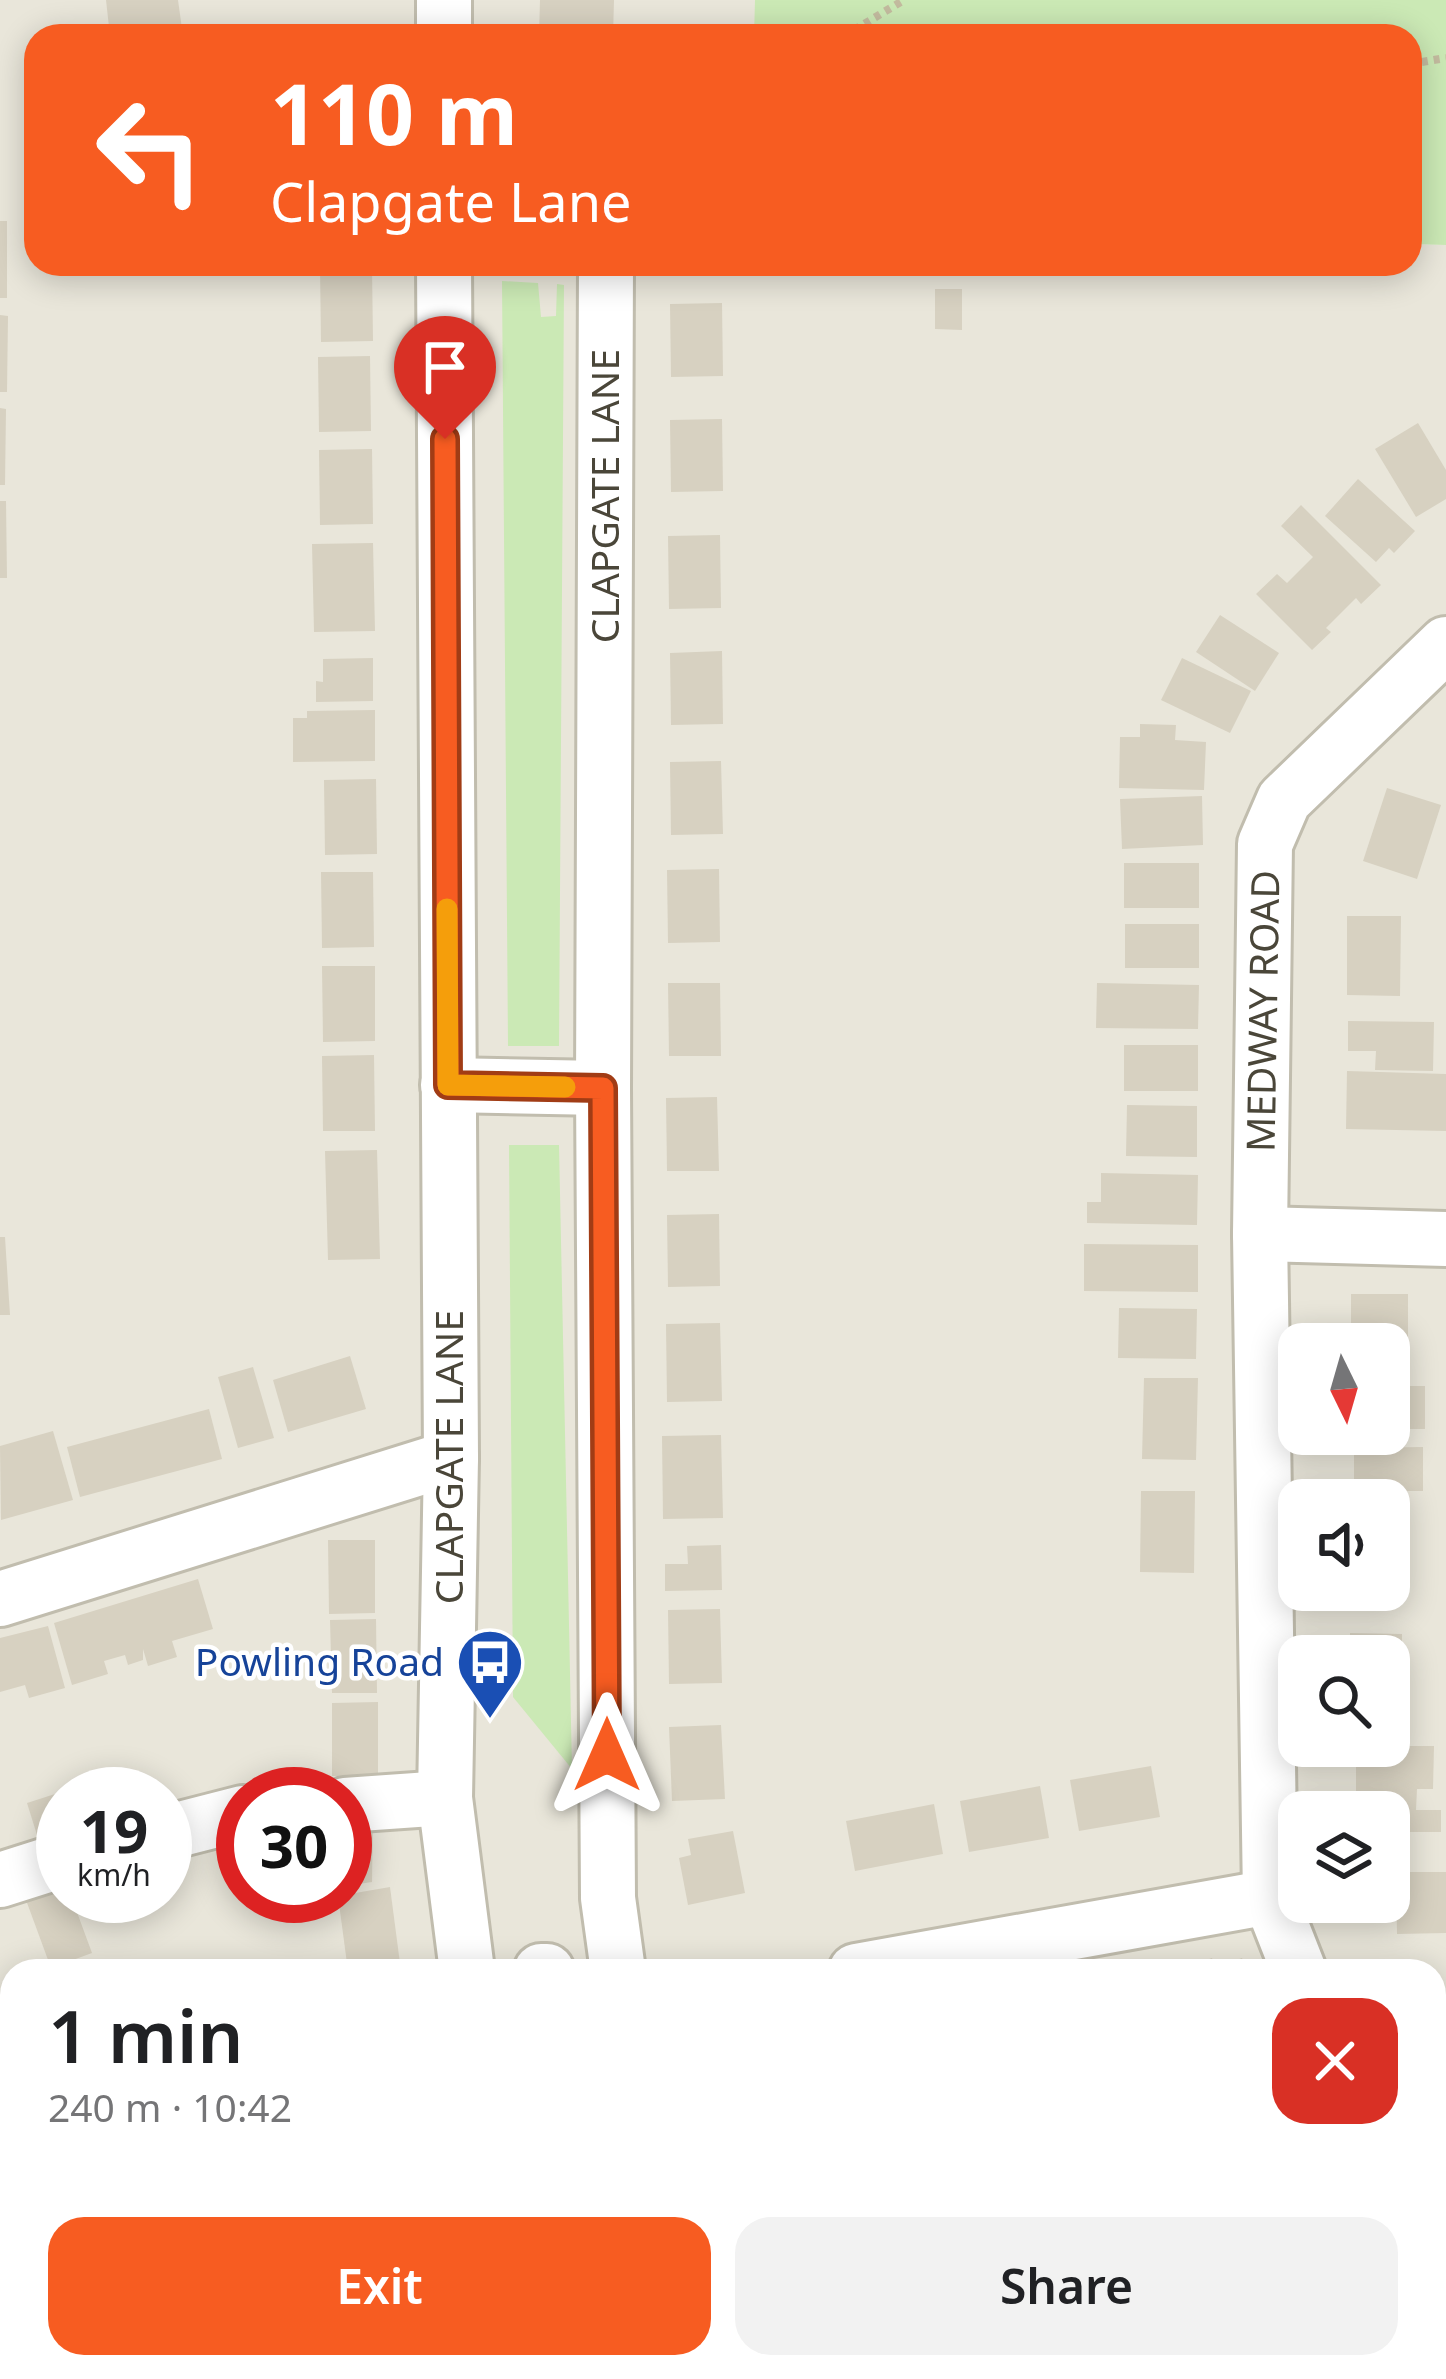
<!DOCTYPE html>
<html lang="en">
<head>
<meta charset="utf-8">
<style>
  :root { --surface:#fff; --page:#f2f2f2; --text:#202124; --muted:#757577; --accent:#f75c21 }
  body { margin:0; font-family:"Noto Sans",sans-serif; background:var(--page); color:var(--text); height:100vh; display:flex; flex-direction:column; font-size:45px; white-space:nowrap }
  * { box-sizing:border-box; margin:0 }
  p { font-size:39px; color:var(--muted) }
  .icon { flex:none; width:66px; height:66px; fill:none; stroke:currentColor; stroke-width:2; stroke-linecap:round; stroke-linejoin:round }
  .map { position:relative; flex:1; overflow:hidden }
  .panel { position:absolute; left:0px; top:1959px; width:1446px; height:420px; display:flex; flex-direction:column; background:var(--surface); border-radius:36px 36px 0 0; box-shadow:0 6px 30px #0003 }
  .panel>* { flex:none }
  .hud { position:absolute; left:24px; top:24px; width:1398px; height:252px; border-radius:36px; box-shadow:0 6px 30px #0003; background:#f75c21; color:#fff; overflow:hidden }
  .needle { width:78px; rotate:175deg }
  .fabs { position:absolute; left:1278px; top:1323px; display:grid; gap:24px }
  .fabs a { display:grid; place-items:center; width:132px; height:132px; border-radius:24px; background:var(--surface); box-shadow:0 6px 30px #0003; font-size:60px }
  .speed { position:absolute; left:36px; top:1767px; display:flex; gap:24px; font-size:60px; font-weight:700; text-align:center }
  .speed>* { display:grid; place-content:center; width:156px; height:156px; border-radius:50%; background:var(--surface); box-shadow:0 6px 30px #0003; line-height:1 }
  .speed small { font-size:30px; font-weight:400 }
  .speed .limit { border:18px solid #d22; background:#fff; color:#111 }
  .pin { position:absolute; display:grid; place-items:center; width:102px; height:102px; color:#fff; margin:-123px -51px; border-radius:50% 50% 50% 0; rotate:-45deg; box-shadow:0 0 12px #0007 }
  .pin .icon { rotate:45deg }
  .me { position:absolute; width:132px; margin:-66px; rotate:0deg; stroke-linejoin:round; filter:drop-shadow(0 0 9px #0008) }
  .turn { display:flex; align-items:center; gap:42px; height:252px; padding:0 48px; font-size:54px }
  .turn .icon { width:156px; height:156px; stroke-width:2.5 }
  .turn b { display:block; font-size:84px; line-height:102px }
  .round { display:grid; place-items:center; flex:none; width:126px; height:126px; border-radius:36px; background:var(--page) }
  .head { display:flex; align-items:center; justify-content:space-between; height:204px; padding:0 48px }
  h1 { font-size:72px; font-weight:600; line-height:90px }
  .primary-button { display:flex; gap:24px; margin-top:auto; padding:24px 48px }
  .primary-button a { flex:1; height:138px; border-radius:36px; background:var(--accent); color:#fff; font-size:48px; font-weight:600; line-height:138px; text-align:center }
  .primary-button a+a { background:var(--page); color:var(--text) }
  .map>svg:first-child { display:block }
</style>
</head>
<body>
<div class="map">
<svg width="1446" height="2379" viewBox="0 0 1446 2379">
  <rect width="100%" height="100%" fill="#f6f4ec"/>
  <!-- residential -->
  <path fill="#e9e6da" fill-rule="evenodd" d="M0 0H764L760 36H36V264H1410V244L1446 245V2379H0ZM1299 1344H1389V1434H1299ZM1299 1500H1389V1590H1299ZM1299 1656H1389V1746H1299ZM63 1794H165V1896H63ZM243 1794H345V1896H243ZM1299 1812H1389V1902H1299ZM12 1971H1434V2367H12Z"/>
  <!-- green -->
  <g fill="#cbe9b5">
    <polygon points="755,0 1446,0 1446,245 1410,244 1410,36 754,36"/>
    <polygon points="502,281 538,283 541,317 556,316 557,284 564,285 559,1046 508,1046"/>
    <polygon points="509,1145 559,1145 572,1769 513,1697"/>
  </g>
  <!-- building -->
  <g fill="#d7d1c1">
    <polygon points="106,0 178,0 183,36 110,36"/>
    <polygon points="540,0 614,0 613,36 539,36"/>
    <rect x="0" y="221" width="7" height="77"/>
    <polygon points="372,266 373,341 321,342 320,267"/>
    <polygon points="935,289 962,289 962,330 935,329"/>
    <polygon points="722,303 723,376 671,377 670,304"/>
    <polygon points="0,315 8,316 7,392 0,392"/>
    <polygon points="370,356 371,431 319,432 318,357"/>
    <polygon points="0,408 6,409 5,485 0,485"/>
    <polygon points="722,419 723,491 671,492 670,420"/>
    <polygon points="1418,423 1446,470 1446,499 1416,517 1375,449"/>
    <polygon points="372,449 373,524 320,525 319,450"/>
    <polygon points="1358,479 1415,531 1394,553 1389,548 1376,562 1325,516"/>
    <polygon points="0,501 6,501 7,578 0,578"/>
    <polygon points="1301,505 1381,585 1361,604 1356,598 1326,628 1331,632 1312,650 1256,594 1277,574 1287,583 1313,557 1281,526"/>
    <polygon points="720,535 721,608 669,609 668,536"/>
    <polygon points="373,543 375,631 314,632 312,544"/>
    <polygon points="1220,615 1279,653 1255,691 1196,652"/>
    <polygon points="722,651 723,724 671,725 670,653"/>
    <polygon points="373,658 373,701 316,702 316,681 323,682 323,659"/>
    <polygon points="1182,658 1251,691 1230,733 1161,700"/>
    <polygon points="375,710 375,761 293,762 293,718 307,718 307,711"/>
    <polygon points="1140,724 1176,725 1175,740 1206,742 1204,790 1119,788 1120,737 1140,737"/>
    <polygon points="721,761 723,834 671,835 670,762"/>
    <polygon points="376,779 377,854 325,855 324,780"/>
    <polygon points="1387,788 1441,805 1417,879 1363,861"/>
    <polygon points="1202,796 1203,845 1122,849 1120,799"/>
    <rect x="1124" y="863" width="75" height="45"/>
    <polygon points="719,869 720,942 668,943 667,870"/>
    <polygon points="321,872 373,872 374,947 322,948"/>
    <polygon points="1347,916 1401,916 1400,996 1347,995"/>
    <rect x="1125" y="924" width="74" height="44"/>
    <polygon points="322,966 375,966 375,1041 323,1042"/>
    <polygon points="668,983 720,983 721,1056 669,1056"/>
    <polygon points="1097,983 1199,985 1198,1029 1096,1028"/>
    <polygon points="1348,1021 1434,1022 1433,1071 1375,1070 1376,1051 1348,1051"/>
    <rect x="1124" y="1045" width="74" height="46"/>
    <polygon points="374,1055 375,1131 323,1131 322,1056"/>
    <polygon points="1347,1071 1446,1074 1446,1131 1346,1129"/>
    <polygon points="717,1097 719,1171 667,1171 666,1098"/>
    <polygon points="1127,1105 1197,1106 1197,1157 1126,1156"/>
    <polygon points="377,1150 380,1259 328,1260 325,1151"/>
    <polygon points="1101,1173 1198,1175 1197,1225 1087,1223 1087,1202 1101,1202"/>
    <polygon points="719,1214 720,1286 668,1287 667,1215"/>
    <polygon points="0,1237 5,1237 10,1315 0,1315"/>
    <polygon points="1084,1244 1198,1245 1198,1292 1084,1291"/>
    <polygon points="1351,1294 1408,1294 1408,1371 1389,1371 1389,1344 1351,1344"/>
    <polygon points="1119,1308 1197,1309 1196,1359 1118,1358"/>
    <polygon points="720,1323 722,1401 667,1402 666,1324"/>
    <polygon points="350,1356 366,1409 288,1432 273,1380"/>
    <polygon points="253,1367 274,1438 238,1448 218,1377"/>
    <polygon points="1144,1378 1198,1378 1196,1460 1142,1459"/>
    <rect x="1389" y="1386" width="36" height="43"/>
    <polygon points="209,1409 222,1459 80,1497 67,1447"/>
    <polygon points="53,1431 73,1500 1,1520 0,1446"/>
    <polygon points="721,1435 723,1518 663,1519 662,1436"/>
    <polygon points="1423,1447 1423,1491 1354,1491 1354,1448"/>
    <polygon points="1141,1491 1195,1491 1194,1573 1140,1572"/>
    <polygon points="1389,1521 1402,1521 1401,1603 1350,1602 1350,1590 1389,1590"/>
    <polygon points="328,1540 375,1540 375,1613 329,1614"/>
    <polygon points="721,1545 722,1590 665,1591 665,1564 688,1564 687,1546"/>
    <polygon points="198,1579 213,1629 172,1641 177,1657 148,1666 143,1649 143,1660 128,1665 125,1655 104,1661 108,1674 72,1685 54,1623"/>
    <polygon points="720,1609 722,1683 669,1684 668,1610"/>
    <polygon points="376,1619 377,1693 332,1693 330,1620"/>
    <polygon points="48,1626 65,1688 29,1698 25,1685 0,1692 0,1638"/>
    <polygon points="1350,1633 1402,1634 1401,1715 1389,1715 1389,1656 1350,1656"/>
    <polygon points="378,1702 378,1776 332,1776 332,1703"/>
    <polygon points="721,1725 725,1799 672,1801 669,1727"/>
    <polygon points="1378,1746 1434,1746 1433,1789 1417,1789 1416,1810 1441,1810 1441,1832 1389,1832 1389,1812 1356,1812 1356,1762 1378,1762"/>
    <polygon points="1151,1766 1160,1817 1079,1831 1070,1780"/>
    <polygon points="1040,1786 1049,1838 969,1852 960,1801"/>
    <polygon points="55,1794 63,1827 37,1835 27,1803"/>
    <polygon points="934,1804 943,1854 855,1871 846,1821"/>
    <polygon points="373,1818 372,1882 345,1886 345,1819"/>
    <polygon points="733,1831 745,1893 688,1905 679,1858 691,1855 688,1839"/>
    <polygon points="63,1872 63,1896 71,1896 92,1953 51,1968 19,1881"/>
    <polygon points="1396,1872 1446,1872 1446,1933 1397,1934"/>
    <polygon points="390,1887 401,1971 348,1971 338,1896"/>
    <polygon points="1212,1958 1215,1968 1242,1958 1247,1971 1188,1971 1187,1967"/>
    <polygon points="834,2367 884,2367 888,2379 839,2379"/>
    <polygon points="1335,2367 1392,2367 1396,2379 1339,2379"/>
  </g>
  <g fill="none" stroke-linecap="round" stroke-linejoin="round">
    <defs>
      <g id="minor">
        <polyline points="444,36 444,0"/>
        <polyline points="444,264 451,1458 445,1798 467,1971"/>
        <polyline points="606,264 603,1088 608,1898 618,1971"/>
        <polyline points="448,1085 603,1088"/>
        <polyline points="1260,1234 1446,1239"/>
        <polyline points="0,1599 451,1458"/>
        <polyline points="345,1805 445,1798"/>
        <polyline points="165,1833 243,1813"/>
        <polyline points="0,1880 63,1860"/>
        <polyline points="541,1971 547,1971"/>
        <polyline points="856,1971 1270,1897"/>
        <polyline points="1299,1971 1270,1897 1260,1234 1265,844 1284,800 1446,644"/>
        <polyline points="1434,2040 1446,2040"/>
        <polyline points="0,2094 12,2122"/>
        <polyline points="1434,2312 1446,2343"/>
        <polyline points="593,2367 599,2379"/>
        <polyline points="745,2367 750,2379"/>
      </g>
    </defs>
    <!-- minor casing -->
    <use href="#minor" stroke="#c1bdae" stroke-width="60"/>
    <!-- path -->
    <g stroke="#c3bb9f" stroke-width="8" stroke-dasharray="6 6" stroke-linecap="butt">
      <polyline points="844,36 904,0"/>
      <polyline points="1410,64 1446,58"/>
    </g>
    <!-- minor -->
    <use href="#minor" stroke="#fff" stroke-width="54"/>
  </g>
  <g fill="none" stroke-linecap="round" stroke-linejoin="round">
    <defs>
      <polyline id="route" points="445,439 448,1085 603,1088 607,1755"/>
    </defs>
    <!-- route casing -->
    <use href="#route" stroke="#a13c15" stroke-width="30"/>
    <!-- route -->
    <use href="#route" stroke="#f75c21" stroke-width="21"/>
    <!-- slow -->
    <polyline stroke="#f59e0b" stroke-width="21" points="447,909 448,1085 565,1087"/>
  </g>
  <!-- icons -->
  <defs>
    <symbol id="bus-pin" viewBox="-11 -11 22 30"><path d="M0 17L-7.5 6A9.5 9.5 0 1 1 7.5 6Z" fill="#1a4fb4" stroke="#fff"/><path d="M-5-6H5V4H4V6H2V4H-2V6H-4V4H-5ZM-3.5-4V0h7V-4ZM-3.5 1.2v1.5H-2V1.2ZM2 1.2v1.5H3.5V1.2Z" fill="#fff"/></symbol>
  </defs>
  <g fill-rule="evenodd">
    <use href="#bus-pin" x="452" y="1624" width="76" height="104"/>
  </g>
  <g text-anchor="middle" stroke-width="9" stroke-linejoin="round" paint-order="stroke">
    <!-- street labels -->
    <g font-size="39" fill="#4a4639" stroke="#fff">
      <text transform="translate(605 496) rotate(-90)" y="14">CLAPGATE LANE</text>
      <text transform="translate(1263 1011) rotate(-89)" y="14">MEDWAY ROAD</text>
      <text transform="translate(449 1457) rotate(-90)" y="14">CLAPGATE LANE</text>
    </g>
    <!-- transit labels -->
    <g font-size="39" fill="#164399" stroke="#fff" text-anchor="end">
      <text x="444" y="1676">Powling Road</text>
    </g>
  </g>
</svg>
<div class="fabs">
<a><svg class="needle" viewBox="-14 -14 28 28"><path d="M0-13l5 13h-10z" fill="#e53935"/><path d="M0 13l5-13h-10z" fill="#757577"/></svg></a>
<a><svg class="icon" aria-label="sound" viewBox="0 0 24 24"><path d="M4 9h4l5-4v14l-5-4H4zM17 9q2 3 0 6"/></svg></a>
<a><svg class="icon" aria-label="search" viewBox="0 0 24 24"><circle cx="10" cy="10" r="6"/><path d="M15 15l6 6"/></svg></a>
<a><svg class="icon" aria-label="layers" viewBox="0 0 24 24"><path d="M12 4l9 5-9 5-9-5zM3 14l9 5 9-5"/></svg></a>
</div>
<div class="speed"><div>19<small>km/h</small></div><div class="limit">30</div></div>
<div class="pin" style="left:445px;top:439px;background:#d93025"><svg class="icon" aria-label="arrive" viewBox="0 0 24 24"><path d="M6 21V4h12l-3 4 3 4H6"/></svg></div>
<svg class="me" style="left:607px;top:1755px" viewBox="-20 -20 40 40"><path d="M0-17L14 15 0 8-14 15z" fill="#f75c21" stroke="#fff" stroke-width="4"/></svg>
<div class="hud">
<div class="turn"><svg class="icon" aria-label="left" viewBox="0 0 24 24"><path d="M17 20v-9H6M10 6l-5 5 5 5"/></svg><div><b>110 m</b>Clapgate Lane</div></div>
</div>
<section class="panel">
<div class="head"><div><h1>1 min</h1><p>240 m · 10:42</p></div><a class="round" style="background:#d93025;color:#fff"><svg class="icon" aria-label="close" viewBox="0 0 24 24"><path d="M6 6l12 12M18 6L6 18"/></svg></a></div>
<div class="primary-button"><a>Exit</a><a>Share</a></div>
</section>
</div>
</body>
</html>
